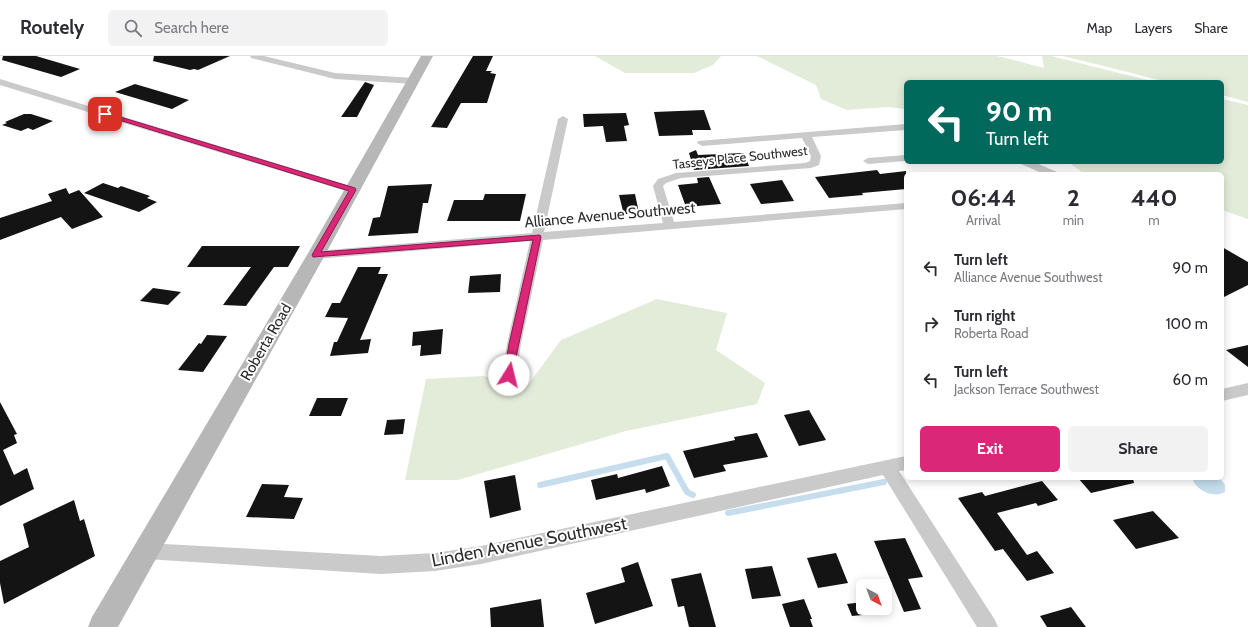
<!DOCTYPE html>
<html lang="en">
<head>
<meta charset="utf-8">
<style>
  :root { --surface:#fff; --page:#f2f2f3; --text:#2b2b33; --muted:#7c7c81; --line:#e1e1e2; --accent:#db2777 }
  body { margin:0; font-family:Cabin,sans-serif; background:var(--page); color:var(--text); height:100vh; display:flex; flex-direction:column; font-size:15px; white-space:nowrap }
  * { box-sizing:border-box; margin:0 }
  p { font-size:13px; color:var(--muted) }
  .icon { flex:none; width:22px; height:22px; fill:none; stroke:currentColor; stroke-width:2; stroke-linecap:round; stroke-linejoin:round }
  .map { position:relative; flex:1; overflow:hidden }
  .details { position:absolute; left:904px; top:116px; width:320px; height:308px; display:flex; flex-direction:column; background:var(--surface); border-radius:6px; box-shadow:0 2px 10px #0003 }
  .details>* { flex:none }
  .hud { position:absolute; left:904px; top:24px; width:320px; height:84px; border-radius:6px; box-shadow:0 2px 10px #0003; background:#00695c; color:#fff; overflow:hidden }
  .needle { width:26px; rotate:139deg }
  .tools { position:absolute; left:856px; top:523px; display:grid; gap:8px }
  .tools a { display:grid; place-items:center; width:36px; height:36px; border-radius:6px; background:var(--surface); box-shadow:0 2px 10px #0003; font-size:20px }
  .pin { position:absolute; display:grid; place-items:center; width:34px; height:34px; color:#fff; margin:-17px; border-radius:8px; box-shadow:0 2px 6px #0006 }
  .me { position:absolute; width:44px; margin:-22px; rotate:9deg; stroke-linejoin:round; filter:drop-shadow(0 0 3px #0008) }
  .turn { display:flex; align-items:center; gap:14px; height:84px; padding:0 16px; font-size:18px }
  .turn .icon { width:52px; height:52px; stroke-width:2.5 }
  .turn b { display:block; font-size:28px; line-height:34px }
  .eta { display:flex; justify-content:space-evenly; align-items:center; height:68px; text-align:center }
  .eta b { font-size:24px; font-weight:700; line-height:28px }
  .primary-button { display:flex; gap:8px; margin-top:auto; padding:8px 16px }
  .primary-button a { flex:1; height:46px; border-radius:6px; background:var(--accent); color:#fff; font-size:16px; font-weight:700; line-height:46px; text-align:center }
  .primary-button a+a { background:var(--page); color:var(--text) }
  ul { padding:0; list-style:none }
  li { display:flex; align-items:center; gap:12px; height:56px; padding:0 16px }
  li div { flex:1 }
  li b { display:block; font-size:15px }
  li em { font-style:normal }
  header { display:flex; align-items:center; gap:24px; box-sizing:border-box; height:56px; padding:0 20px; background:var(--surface); border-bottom:1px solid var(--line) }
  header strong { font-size:19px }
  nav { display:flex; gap:22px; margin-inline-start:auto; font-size:14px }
  .search { width:280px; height:36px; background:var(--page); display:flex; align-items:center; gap:10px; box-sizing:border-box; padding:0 14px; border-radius:6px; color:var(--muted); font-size:15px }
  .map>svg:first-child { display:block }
</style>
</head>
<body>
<header>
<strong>Routely</strong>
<div class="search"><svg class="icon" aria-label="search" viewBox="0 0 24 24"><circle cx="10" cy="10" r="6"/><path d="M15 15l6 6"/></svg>Search here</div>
<nav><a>Map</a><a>Layers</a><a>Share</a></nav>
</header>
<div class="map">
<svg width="1248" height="571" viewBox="0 0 1248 571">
  <rect width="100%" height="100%" fill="#fff"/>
  <!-- green -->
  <g fill="#e3ebd9">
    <polygon points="595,0 721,0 713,9 694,17 625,17"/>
    <polygon points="757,0 997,0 1044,12 1042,0 1051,0 1155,26 906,26 906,53 888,51 847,54 821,43 816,29"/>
    <polygon points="1063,0 1248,0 1248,46 1222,39 1222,26 1168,26"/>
    <path d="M1222 43 1248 49V163L1222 154V118H1119C1109 115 1098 121 1087 118 1081 116 1074 110 1068 106H1222Z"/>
    <polygon points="657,243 727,257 716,294 765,327 757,348 626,375 458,424 405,424 426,323 483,320 528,329 561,284"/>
  </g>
  <!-- water -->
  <path fill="#c5ddec" d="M1192 422H1220L1225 429V436C1213 443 1196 434 1192 422Z"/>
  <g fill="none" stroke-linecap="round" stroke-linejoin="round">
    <!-- stream -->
    <g stroke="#c5ddec" stroke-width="6">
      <polyline points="540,429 667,400 687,436 693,439"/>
      <polyline points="728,457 884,426"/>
    </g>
  </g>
  <!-- building -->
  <g fill="#141414">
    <polygon points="3,0 36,0 80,13 61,21 2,4"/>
    <polygon points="154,0 230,0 198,14 194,13 190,14 153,5"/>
    <polygon points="473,0 493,0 486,15 492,15 490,17 496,18 487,47 461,47 447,72 431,71"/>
    <polygon points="365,26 374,29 357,61 341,61"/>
    <polygon points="135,28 189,44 172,53 115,36"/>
    <polygon points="704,54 711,74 692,74 693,79 659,80 654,56"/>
    <polygon points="626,57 629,69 624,70 627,85 606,86 603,70 584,71 583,58"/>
    <polygon points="24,58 31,58 53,65 33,74 28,72 21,75 2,69 7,67 5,66"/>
    <polygon points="696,94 698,99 744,97 749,110 694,114 689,97"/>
    <polygon points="877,114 880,118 906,115 906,133 862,137 863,139 829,142 815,121"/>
    <polygon points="709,121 721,148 686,151 678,129 698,127 697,122"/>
    <polygon points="782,124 794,145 761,148 750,128"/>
    <polygon points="103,127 118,132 121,130 150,140 147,142 157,146 139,156 84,137"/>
    <polygon points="432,128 428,147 423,147 418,177 368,180 373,162 380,161 388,130"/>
    <polygon points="66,132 69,138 79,134 103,161 72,173 61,161 0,184 0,162 52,145 48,138"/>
    <polygon points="485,138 526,138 520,165 447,165 454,144 483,144"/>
    <polygon points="635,138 639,157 625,158 625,155 623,155 619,139"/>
    <polygon points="202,190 300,190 288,211 274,211 246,250 223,249 251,211 187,211"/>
    <polygon points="1222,191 1248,206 1248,229 1222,242"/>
    <polygon points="358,211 381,211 378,218 388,218 360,284 371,283 368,297 330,300 334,286 337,286 348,262 325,261 332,247 340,247"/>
    <polygon points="501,218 500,236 468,237 470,220"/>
    <polygon points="153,232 181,236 168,249 140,245"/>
    <polygon points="443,273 441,298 420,300 421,289 412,290 413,276"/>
    <polygon points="207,279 227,280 203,316 178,314 199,287 201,288"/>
    <polygon points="1248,289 1248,311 1226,294"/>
    <polygon points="317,342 348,342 341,360 309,360"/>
    <polygon points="0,346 17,378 14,379 17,387 3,394 14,419 27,412 34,433 0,450"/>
    <polygon points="809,354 826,384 799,390 784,359"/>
    <polygon points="405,363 403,378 384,379 387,364"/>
    <polygon points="757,377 768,401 723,409 726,415 694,422 683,395 735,384 734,381"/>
    <polygon points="662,410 670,430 646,437 645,433 596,444 591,424 617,418 618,422"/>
    <polygon points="515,419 521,454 490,462 484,425"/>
    <polygon points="1078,422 1133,422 1134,427 1091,437"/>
    <polygon points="1042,425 1058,444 1038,450 1036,447 997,457 1027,499 1037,495 1054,517 1027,525 1003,493 995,495 958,442 982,436 985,440"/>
    <polygon points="262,428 289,429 284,441 303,442 294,463 246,461"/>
    <polygon points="74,444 80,465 84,463 95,500 4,548 0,527 0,505 29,491 23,468"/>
    <polygon points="1153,455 1179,482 1136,493 1113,464"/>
    <polygon points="905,482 923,521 908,523 921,553 904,556 874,485"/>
    <polygon points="836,497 848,527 818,532 807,502"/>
    <polygon points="638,506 653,550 595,568 586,537 625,526 621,512"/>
    <polygon points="772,510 781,540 752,543 745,513"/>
    <polygon points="701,517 708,542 716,571 689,571 684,550 678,551 671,523"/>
    <polygon points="541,543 544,571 491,571 490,552"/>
    <polygon points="804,543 812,563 810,563 813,571 790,571 782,548"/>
    <polygon points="863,546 863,559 852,560 847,548"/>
    <polygon points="1071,551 1086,571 1047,571 1040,560"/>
  </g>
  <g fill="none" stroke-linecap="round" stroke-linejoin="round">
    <!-- street -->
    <g fill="#cacaca" fill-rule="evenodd">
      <polygon points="250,0 264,0 335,17 414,22 418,25 414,28 335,23 251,2"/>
      <polygon points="0,23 357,132 358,134 353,137 349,136 0,29"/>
      <polygon points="563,60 568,63 544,176 663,167 653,130 658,123 676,117 805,107 810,105 811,100 802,82 702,90 697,87 698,85 906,68 906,74 812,81 821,100 819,109 811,112 681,122 666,127 663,130 674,166 906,147 906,153 543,184 521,288 516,319 514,323 509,324 504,323 502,319 507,288 530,185 316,203 312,202 310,199 312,196 316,195 532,177 558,63"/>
      <polygon points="906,99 906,105 868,108 863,105 868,102"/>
      <polygon points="1020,106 1034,106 1057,116 1058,118 1044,118 1021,108"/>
      <polygon points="1248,327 1248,339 1222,345 1222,333"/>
      <polygon points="906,400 906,414 899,415 995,564 998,571 977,571 883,419 481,508 435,515 381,518 146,503 140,501 137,495 140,489 146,487 381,500 435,497 481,490"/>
    </g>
    <!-- secondary -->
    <polygon fill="#b7b7b7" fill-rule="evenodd" points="421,0 433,0 325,199 118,571 88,571 92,561 307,199"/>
  </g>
  <!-- route -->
  <polygon fill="#db2777" stroke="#8e194d" points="103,57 107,57 355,132 356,134 321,196 540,179 541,181 512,321 506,321 504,319 509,288 533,184 313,201 312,199 349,135 103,59"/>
  <g text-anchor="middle" stroke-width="4" stroke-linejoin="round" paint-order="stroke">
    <!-- far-street labels -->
    <g font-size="13" fill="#2d2d2d" stroke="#fff">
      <text transform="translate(740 101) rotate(-6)" y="5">Tasseys Place Southwest</text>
    </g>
    <!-- street labels -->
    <g font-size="15" fill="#2d2d2d" stroke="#fff">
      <text transform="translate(610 159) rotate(-5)" y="5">Alliance Avenue Southwest</text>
      <text transform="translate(266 286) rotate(-60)" y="5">Roberta Road</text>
    </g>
    <!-- near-street labels -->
    <g font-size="18" fill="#2d2d2d" stroke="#fff">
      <text transform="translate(529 486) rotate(-11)" y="6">Linden Avenue Southwest</text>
    </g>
  </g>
</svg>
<div class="tools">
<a><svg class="needle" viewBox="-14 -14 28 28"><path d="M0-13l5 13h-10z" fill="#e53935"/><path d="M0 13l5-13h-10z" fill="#7c7c81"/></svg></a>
</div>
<div class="pin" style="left:105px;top:58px;background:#d93025"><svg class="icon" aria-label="arrive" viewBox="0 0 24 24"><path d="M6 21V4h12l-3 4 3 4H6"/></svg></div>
<svg class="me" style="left:509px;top:319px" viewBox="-20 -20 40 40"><circle r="19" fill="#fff"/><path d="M0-13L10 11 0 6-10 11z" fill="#db2777"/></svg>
<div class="hud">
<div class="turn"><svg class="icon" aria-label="left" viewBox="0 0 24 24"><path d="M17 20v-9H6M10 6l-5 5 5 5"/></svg><div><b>90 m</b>Turn left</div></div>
</div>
<section class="details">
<div class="eta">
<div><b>06:44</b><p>Arrival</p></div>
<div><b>2</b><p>min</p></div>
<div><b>440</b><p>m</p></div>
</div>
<ul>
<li><svg class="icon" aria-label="left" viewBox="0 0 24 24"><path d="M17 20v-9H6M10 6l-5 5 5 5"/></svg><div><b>Turn left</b><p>Alliance Avenue Southwest</p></div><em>90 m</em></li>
<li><svg class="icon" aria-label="right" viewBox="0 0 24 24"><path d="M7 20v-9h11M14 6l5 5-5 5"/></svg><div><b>Turn right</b><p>Roberta Road</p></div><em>100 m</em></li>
<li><svg class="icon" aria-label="left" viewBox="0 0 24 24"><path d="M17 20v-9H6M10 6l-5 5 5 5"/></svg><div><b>Turn left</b><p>Jackson Terrace Southwest</p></div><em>60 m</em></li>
</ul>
<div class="primary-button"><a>Exit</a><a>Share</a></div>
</section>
</div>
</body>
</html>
